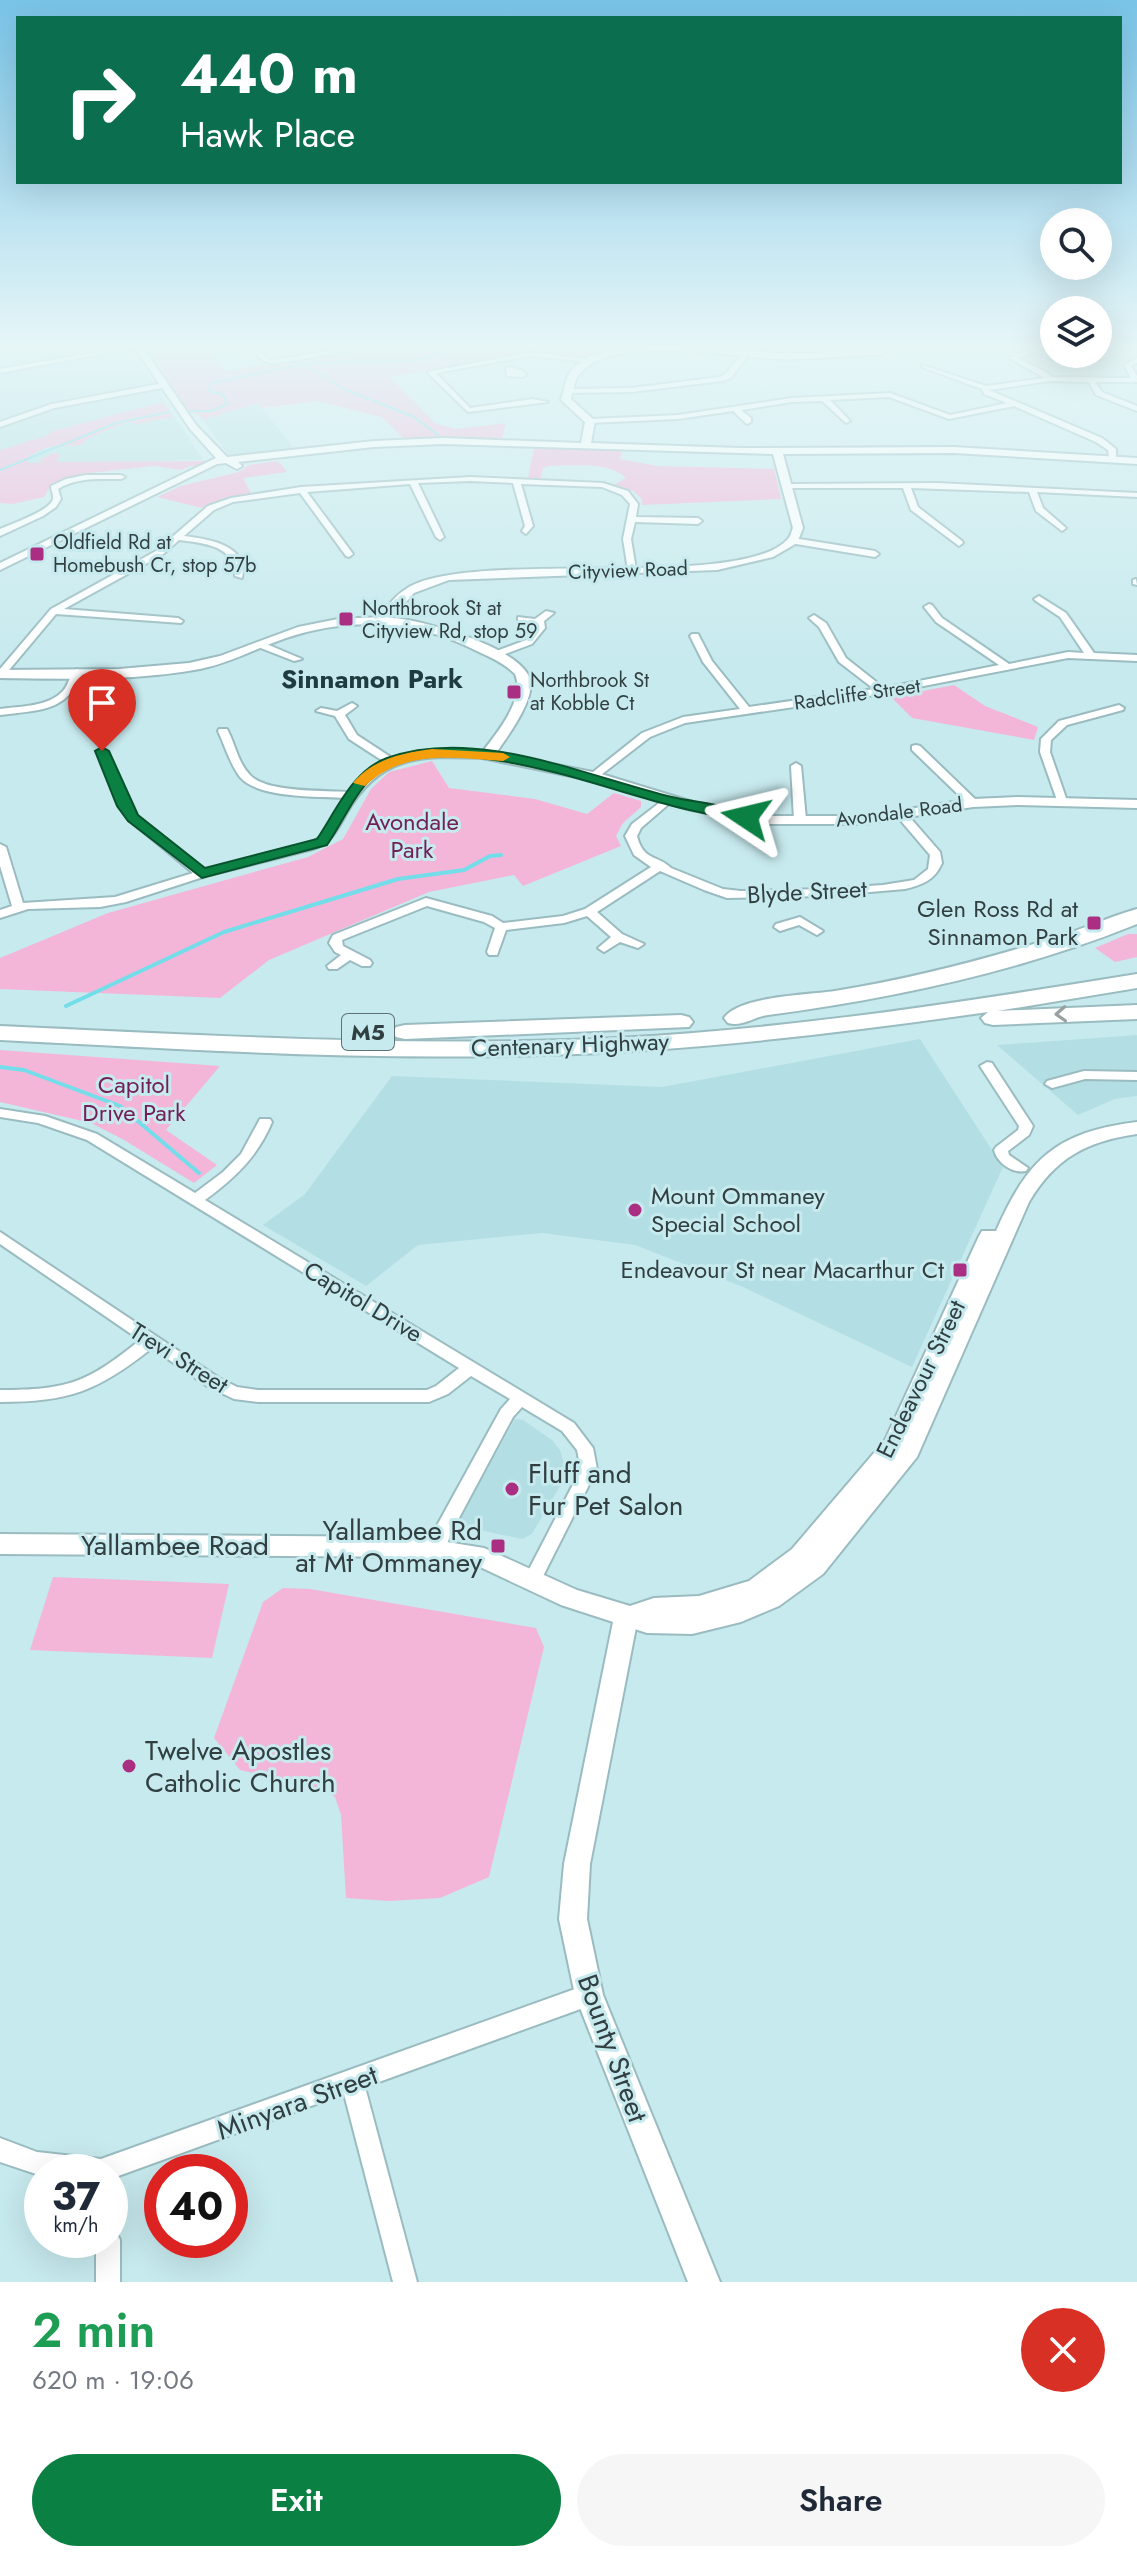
<!DOCTYPE html>
<html lang="en">
<head>
<meta charset="utf-8">
<style>
  :root { --surface:#fff; --page:#f6f6f7; --text:#1f2937; --muted:#747a83; --accent:#0b8043 }
  body { margin:0; font-family:Jost,sans-serif; background:var(--page); color:var(--text); height:100vh; display:flex; flex-direction:column; font-size:30px; white-space:nowrap }
  * { box-sizing:border-box; margin:0 }
  p { font-size:26px; color:var(--muted) }
  .icon { flex:none; width:44px; height:44px; fill:none; stroke:currentColor; stroke-width:2; stroke-linecap:round; stroke-linejoin:round }
  .map { position:relative; height:2282px; overflow:hidden }
  .panel { display:flex; flex-direction:column; background:var(--surface); flex:1 }
  .panel>* { flex:none }
  .top-card { position:absolute; left:16px; top:16px; width:1106px; height:168px; border-radius:0px; box-shadow:0 8px 32px #0002; background:#0b6e4f; color:#fff; overflow:hidden }
  .fabs { position:absolute; left:1040px; top:208px; display:grid; gap:16px }
  .fabs a { display:grid; place-items:center; width:72px; height:72px; border-radius:50%; background:var(--surface); box-shadow:0 8px 32px #0002; font-size:40px }
  .speed { position:absolute; left:24px; top:2154px; display:flex; gap:16px; font-size:40px; font-weight:700; text-align:center }
  .speed>* { display:grid; place-content:center; width:104px; height:104px; border-radius:50%; background:var(--surface); box-shadow:0 8px 32px #0002; line-height:1 }
  .speed small { font-size:20px; font-weight:400 }
  .speed .limit { border:12px solid #d22; background:#fff; color:#111 }
  .pin { position:absolute; display:grid; place-items:center; width:68px; height:68px; color:#fff; margin:-82px -34px; border-radius:50% 50% 50% 0; rotate:-45deg; box-shadow:0 0 8px #0007 }
  .pin .icon { rotate:45deg }
  .me { position:absolute; width:88px; margin:-44px; rotate:280deg; stroke-linejoin:round; filter:drop-shadow(0 0 6px #0008) }
  .turn { display:flex; align-items:center; gap:28px; height:168px; padding:0 32px; font-size:36px }
  .turn .icon { width:104px; height:104px; stroke-width:2.5 }
  .turn b { display:block; font-size:56px; line-height:68px }
  .round { display:grid; place-items:center; flex:none; width:84px; height:84px; border-radius:42px; background:var(--page) }
  .summary { display:flex; align-items:center; justify-content:space-between; height:136px; padding:0 32px }
  h1 { font-size:48px; font-weight:600; line-height:60px; color:#1e9e55 }
  .button { display:flex; gap:16px; margin-top:auto; padding:16px 32px }
  .button a { flex:1; height:92px; border-radius:48px; background:var(--accent); color:#fff; font-size:32px; font-weight:600; line-height:92px; text-align:center }
  .button a+a { background:var(--page); color:var(--text) }
  .map>svg:first-child { display:block }
</style>
</head>
<body>
<div class="map">
<svg width="1137" height="2282" viewBox="0 0 1137 2282">
  <rect width="100%" height="100%" fill="#c7eaee"/>
  <!-- built -->
  <g fill="#b3dfe4">
    <polygon points="17,345 129,345 203,460 0,464 0,347"/>
    <polygon points="258,403 294,449 246,455 228,454 203,420"/>
    <polygon points="1137,1035 1137,1096 1115,1099 1078,1115 997,1045"/>
    <polygon points="920,1039 1003,1167 912,1367 743,1287 635,1245 542,1233 418,1245 366,1286 263,1225 305,1194 392,1076 662,1087"/>
    <polygon points="515,1419 523,1420 552,1440 560,1450 565,1467 563,1481 532,1534 522,1539 460,1526 458,1522"/>
  </g>
  <!-- green -->
  <g fill="#f3b6d9">
    <polygon points="150,345 205,345 225,371 388,345 647,345 586,357 536,351 518,353 390,377 435,423 455,429 506,423 502,439 403,438 382,417 317,401 262,408 258,403 203,420 198,414 188,413 163,374"/>
    <polygon points="163,402 173,417 138,424 128,422 90,437 80,445 48,447 30,455 27,463 41,463 40,460 53,453 60,455 57,462 208,461 203,467 190,466 181,470 154,466 81,474 51,485 44,497 13,504 0,503 0,450 46,436 53,431"/>
    <path d="M534 447 622 450 620 459 657 466 774 469 781 499 642 505V499L633 491 614 485 626 478C609 461 571 466 549 466L543 468 541 478H528Z"/>
    <polygon points="278,461 287,472 243,478 251,493 222,499 202,508 157,497 181,486 239,472 249,465"/>
    <polygon points="954,685 985,706 1038,727 1034,740 912,718 891,697"/>
    <polygon points="432,761 449,788 535,799 587,814 614,793 641,801 641,807 623,823 616,836 621,846 523,886 514,875 429,892 269,960 220,998 0,989 0,958 108,913 308,857 343,839 371,789 389,772"/>
    <polygon points="1128,934 1137,934 1137,957 1115,962 1095,948"/>
    <polygon points="0,1050 220,1066 166,1130 217,1165 194,1183 124,1140 91,1123 0,1102"/>
    <polygon points="53,1577 229,1584 212,1658 30,1650"/>
    <polygon points="283,1588 310,1589 536,1628 544,1647 489,1877 440,1898 389,1901 346,1898 341,1815 335,1797 327,1791 240,1770 214,1738 263,1602"/>
  </g>
  <g fill="none" stroke-linecap="round" stroke-linejoin="round">
    <!-- stream-far1 -->
    <g stroke="#73dde9" stroke-width="2">
      <polyline points="304,365 344,389 414,417 438,435"/>
      <polyline points="188,411 211,411 227,404 224,395 209,391 212,383 308,363 413,361 461,347"/>
      <polyline points="0,470 116,423 169,412"/>
    </g>
    <!-- stream -->
    <g stroke="#73dde9" stroke-width="4">
      <polyline points="66,1006 224,932 398,879 464,870 490,856 501,855"/>
      <polyline points="0,1067 24,1070 120,1106 199,1173"/>
    </g>
    <defs>
      <g id="minor">
        <polygon points="137,345 149,345 0,373 0,369"/>
        <polygon points="244,345 251,345 268,359 274,360 367,345 380,345 274,364 264,361"/>
        <polygon points="871,345 879,345 882,347 879,349"/>
        <polygon points="1044,345 1052,345 1018,358 1046,372 1052,377 1131,378 1124,365 1137,358 1137,363 1131,366 1137,376 1137,382 1095,382 1102,392 1137,406 1137,411 1096,395 1089,382 1050,381 989,390 1102,438 1116,449 1116,462 1110,462 1108,450 1096,442 1014,406 949,419 889,397 830,400 850,421 846,423 822,401 792,402 741,410 751,418 751,422 747,424 733,411 678,419 590,423 586,421 590,419 678,415 792,398 890,393 950,415 1007,403 984,394 982,389 922,367 922,365 986,386 1045,378 1009,358"/>
        <polygon points="531,352 593,360 590,362 531,356 436,373 470,408 533,399 548,402 468,412 427,372"/>
        <polygon points="743,354 748,355 731,378 722,381 631,392 568,393 564,391 568,389 631,388 720,377 725,374"/>
        <polygon points="510,367 523,371 526,375 522,377 507,376 506,369"/>
        <polygon points="164,383 167,387 54,408 0,427 0,422 52,404"/>
        <path d="M86 475H121L125 477 121 479C99 479 77 477 58 489L61 499 56 507 43 516 0 536V529C11 524 50 511 53 499 54 495 51 491 51 486L66 479Z"/>
        <path d="M470 477 603 483 628 491 638 504 636 517 698 518 702 521 698 524 635 522 631 539 636 570 632 573 628 570 623 539 630 504 622 495 602 487 521 484 533 526 526 534 522 531 525 526 513 483 470 481 418 483 444 537 440 540 436 537 410 484 307 492 353 554 349 557 346 556 300 493 233 502 214 510 184 536C209 539 249 545 242 578L235 576C235 545 203 543 179 540L162 555 64 609 178 618 183 621 181 623 56 614 4 676 0 677V669L51 609 156 551 208 506 231 498 301 487Z"/>
        <polygon points="938,483 1137,493 1137,497 1037,492 1043,508 1066,528 1062,531 1036,511 1029,492 911,488 918,507 962,541 963,543 959,546 911,510 903,488 788,488 784,486 788,484"/>
        <polygon points="793,538 875,551 879,554 875,557 790,543 790,539"/>
        <polygon points="1136,579 1137,585 1133,584 1133,580"/>
        <polygon points="1039,596 1066,613 1094,653 1137,655 1137,661 1068,658 882,694 685,723 650,737 597,778 589,778 588,776 642,733 683,717 740,709 703,662 690,636 692,634 698,634 712,661 749,707 874,689 839,662 819,627 809,618 814,615 826,623 846,658 884,688 999,665 936,622 924,607 929,604 932,605 942,618 1009,664 1068,652 1084,653 1060,617 1036,601 1034,599"/>
        <polygon points="546,611 554,613 544,621 545,628 532,644 497,657 491,657 491,653 526,640 535,628 535,625 518,621 518,617 535,619"/>
        <polygon points="258,643 264,643 302,659 294,661 258,647"/>
        <path d="M77 669 82 672C68 713 37 710 0 715V709C21 706 48 707 63 691 70 683 69 674 77 669Z"/>
        <path d="M352 703 357 706 345 715 357 735 392 758C422 747 456 751 487 752L492 755 487 758C424 756 381 752 346 814 337 830 331 843 313 849L206 876 126 902 100 907 28 909 0 918V910L12 906 0 866V844L6 847 23 903 115 897 193 873 129 820 119 806 97 751 102 748 107 751 129 806 137 816 204 870C232 862 302 854 321 836 331 826 337 810 345 798 318 796 259 799 240 777 230 764 225 746 218 731L219 729H227C235 743 238 763 250 775 267 793 324 790 349 792L366 773 383 761 349 739 335 716 316 711 321 708 337 711Z"/>
        <polygon points="1119,705 1124,708 1123,710 1067,725 1051,740 1050,752 1067,801 1062,804 1058,803 1040,752 1041,739 1059,721"/>
        <polygon points="916,745 920,746 977,801 977,805 969,805 912,750 912,746"/>
        <polygon points="796,763 801,766 806,819 800,822 794,819 791,766"/>
        <path d="M667 797 671 798V802L641 828 637 836C643 861 658 855 671 868L723 889 741 891 824 889 883 885 914 880 928 869 930 855 896 815 902 812 906 813 940 852 942 863C935 880 922 885 905 889L824 896 727 898 704 890 660 871 597 912 622 934 644 944 638 948 620 942 604 952 598 948 611 937 587 916 564 923 506 930 497 955H489L487 952 495 928 484 922 427 906 342 940 343 946 370 960 372 963 370 966H362L350 960 337 969H329L327 966 341 955 335 952 329 943 333 935 426 898 492 916 503 923 563 916 585 909 651 867 634 855 625 836 632 824Z"/>
        <polygon points="800,917 823,931 817,935 799,925 780,931 774,927 776,924"/>
        <path d="M987 1062 992 1063 1033 1126 1029 1135 1008 1151 1009 1155 1028 1168 1026 1171C1013 1174 997 1163 994 1150L996 1147 1018 1130 1019 1126 980 1066Z"/>
        <polygon points="1084,1071 1137,1072 1137,1080 1085,1079 1052,1088 1045,1084 1047,1081"/>
        <path d="M0 1109 45 1116 97 1134 195 1193 223 1172 241 1154 260 1119H270L272 1122C258 1156 235 1178 205 1200L574 1423 593 1448 597 1469 539 1584 533 1586 527 1584 524 1579 581 1469 577 1450 562 1431 522 1407 513 1417 452 1531 443 1554 437 1556 431 1554 428 1549 434 1531 501 1409 510 1399 471 1376 448 1394 429 1402H258L234 1399 207 1386 152 1348C98 1391 69 1402 0 1402V1390C68 1390 87 1383 140 1340L0 1244V1232L219 1378 237 1387 258 1390H427L436 1386 459 1368 87 1140 38 1123 0 1117Z"/>
        <polygon points="589,1984 597,1987 600,1995 597,2003 365,2087 417,2282 393,2282 344,2094 110,2179 110,2172 42,2172 42,2176 0,2162 0,2138 37,2152 101,2159"/>
        <polygon points="110,2229 116,2232 120,2240 120,2282 96,2282 96,2240 110,2240"/>
      </g>
      <g id="tertiary">
        <path d="M133 345H141L196 425 227 457 374 441 443 438 581 443 585 422 561 400C563 393 565 383 568 376 594 327 730 351 776 353 811 355 846 350 881 349L885 352 881 355C846 355 811 360 776 359 729 356 609 333 578 376 574 382 573 392 571 399L595 421 591 443 740 448 954 447 1137 458V464L954 453 783 454 803 528 797 543 773 557 717 570 449 580 414 593 392 618C421 619 523 648 530 680 535 700 507 737 496 753L598 773 693 802 770 816H863L973 799 1018 797 1137 800V808L1018 805 973 807 863 824H770L691 810 590 780 482 758 480 755C495 735 526 700 515 674 505 664 492 658 479 652 418 620 351 616 286 638 257 648 230 663 200 669 135 681 66 679 0 678V670L119 669 189 663 220 656 298 627 338 619 380 617C389 603 399 591 415 584 490 551 743 590 788 539 791 536 791 532 793 528L773 454 443 444 374 447 238 462 242 466 237 469 226 463 217 464 0 570V563L216 458 190 429Z"/>
        <polygon points="887,345 910,345 888,350 884,347"/>
        <polygon points="626,1607 634,1610 638,1617 590,1864 587,1919 603,1995 720,2282 688,2282 575,1995 559,1919 564,1864 614,1617 618,1610"/>
      </g>
      <path id="secondary" d="M1137 1122V1134C1087 1141 1055 1158 1029 1202L917 1457 823 1574 779 1606 741 1622 692 1634 647 1633 561 1605 480 1567 416 1557 0 1554V1534L416 1537 484 1548 577 1590 630 1606 654 1598 699 1596 749 1581 792 1549 885 1440 979 1236 982 1231H996C1028 1158 1057 1132 1137 1122Z"/>
      <g id="motorway">
        <path d="M1137 909V924L1132 926C1017 972 891 999 768 1015 753 1017 743 1027 728 1023L724 1018C739 996 808 995 835 991 908 979 979 961 1050 939 1079 931 1108 917 1137 909Z"/>
        <path d="M1137 974V988L997 1011 1137 1005V1019L993 1025 985 1023 981 1018 988 1012C841 1033 693 1051 544 1055 362 1061 181 1049 0 1040V1026C205 1035 410 1048 616 1038 791 1029 964 1002 1137 974Z"/>
        <polygon points="681,1015 689,1017 693,1022 689,1027 405,1039 396,1037 393,1032 396,1027 405,1025"/>
      </g>
    </defs>
    <!-- minor casing -->
    <use href="#minor" stroke="#9abcc0" stroke-width="4"/>
    <!-- tertiary casing -->
    <use href="#tertiary" stroke="#9abcc0" stroke-width="4"/>
    <!-- secondary casing -->
    <use href="#secondary" stroke="#9abcc0" stroke-width="4"/>
    <!-- motorway casing -->
    <use href="#motorway" stroke="#9abcc0" stroke-width="4"/>
    <!-- minor -->
    <use href="#minor" fill="#fff" fill-rule="evenodd"/>
    <!-- tertiary -->
    <use href="#tertiary" fill="#fff" fill-rule="evenodd"/>
    <!-- secondary -->
    <use href="#secondary" fill="#fff" fill-rule="evenodd"/>
    <!-- motorway -->
    <use href="#motorway" fill="#fff" fill-rule="evenodd"/>
  </g>
  <!-- one-way arrows -->
  <defs><path id="oneway-chevron" d="M-2-3.5L2.5 0L-2 3.5" fill="none" stroke-width="1.6" stroke-linecap="round" stroke-linejoin="round" transform="scale(2)"/></defs>
  <use stroke="#989fa0" href="#oneway-chevron" transform="translate(1061 1014) rotate(177)"/>
  <!-- sky -->
  <linearGradient id="sky" x2="0" y2="1"><stop stop-color="#79c4e8"/><stop offset="0.52" stop-color="#e6f6f7"/><stop offset="1" stop-color="#e6f6f7" stop-opacity="0"/></linearGradient>
  <rect width="1137" height="664" fill="url(#sky)"/>
  <!-- route -->
  <path fill="#0b8043" stroke="#07532c" stroke-width="2" d="M102 747 109 751 138 815 205 868 317 839C336 811 353 770 387 758 476 726 585 776 672 797 692 802 739 806 753 817L746 822C718 816 690 811 662 803 592 785 434 723 371 779 355 793 340 827 327 845L202 878 128 821 117 806 95 751Z"/>
  <!-- slow -->
  <path fill="#f59e0b" d="M432 749 503 753 510 757 503 761C453 758 404 749 365 786L353 783C373 759 402 753 432 749Z"/>
  <!-- markers -->
  <g fill="#aa2f82" stroke="#c7eaee" stroke-width="3">
    <rect x="29" y="546" width="16" height="16" rx="4"/>
    <rect x="338" y="611" width="16" height="16" rx="4"/>
    <rect x="506" y="684" width="16" height="16" rx="4"/>
    <rect x="1086" y="915" width="16" height="16" rx="4"/>
    <circle cx="635" cy="1210" r="8"/>
    <rect x="952" y="1262" width="16" height="16" rx="4"/>
    <circle cx="512" cy="1489" r="8"/>
    <rect x="490" y="1538" width="16" height="16" rx="4"/>
    <circle cx="129" cy="1766" r="8"/>
  </g>
  <g text-anchor="middle" stroke-width="6" stroke-linejoin="round" paint-order="stroke">
    <!-- far-poi labels -->
    <g font-size="20" fill="#313f41" stroke="#c7eaee" text-anchor="start">
      <text x="53" y="549">Oldfield Rd at<tspan x="53" dy="23">Homebush Cr, stop 57b</tspan></text>
      <text x="362" y="615">Northbrook St at<tspan x="362" dy="23">Cityview Rd, stop 59</tspan></text>
      <text x="530" y="687">Northbrook St<tspan x="530" dy="23">at Kobble Ct</tspan></text>
    </g>
    <!-- far-street labels -->
    <g font-size="20" fill="#313f41" stroke="#c7eaee">
      <text transform="translate(628 570) rotate(-2)" y="7">Cityview Road</text>
      <text transform="translate(857 694) rotate(-8)" y="7">Radcliffe Street</text>
      <text transform="translate(899 812) rotate(-7)" y="7">Avondale Road</text>
    </g>
    <!-- shield labels -->
    <rect fill="#c7eaee" stroke="#5e7275" stroke-width="2" x="342" y="1014" width="52" height="36" rx="6"/>
    <g font-size="22" font-weight="bold" fill="#313f41">
      <text x="368" y="1040">M5</text>
    </g>
    <!-- park labels -->
    <g font-size="24" fill="#722057" stroke="#c7eaee">
      <text x="412" y="830">Avondale<tspan x="412" dy="28">Park</tspan></text>
      <text x="134" y="1093">Capitol<tspan x="134" dy="28">Drive Park</tspan></text>
    </g>
    <!-- street labels -->
    <g font-size="24" fill="#313f41" stroke="#c7eaee">
      <text transform="translate(807 892) rotate(-3)" y="8">Blyde Street</text>
      <text transform="translate(570 1045) rotate(-2)" y="8">Centenary Highway</text>
      <text transform="translate(363 1302) rotate(31)" y="8">Capitol Drive</text>
      <text transform="translate(179 1358) rotate(32)" y="8">Trevi Street</text>
      <text transform="translate(921 1379) rotate(-64)" y="8">Endeavour Street</text>
    </g>
    <!-- poi labels -->
    <g font-size="24" fill="#313f41" stroke="#c7eaee" text-anchor="end">
      <text x="1078" y="917">Glen Ross Rd at<tspan x="1078" dy="28">Sinnamon Park</tspan></text>
      <text x="651" y="1204" text-anchor="start">Mount Ommaney<tspan x="651" dy="28">Special School</tspan></text>
      <text x="944" y="1278">Endeavour St near Macarthur Ct</text>
    </g>
    <!-- far-district labels -->
    <g font-size="26" font-weight="bold" fill="#1e3c3f" stroke="#c7eaee">
      <text x="372" y="688">Sinnamon Park</text>
    </g>
    <!-- near-poi labels -->
    <g font-size="28" fill="#313f41" stroke="#c7eaee" text-anchor="start">
      <text x="528" y="1483">Fluff and<tspan x="528" dy="32">Fur Pet Salon</tspan></text>
      <text x="482" y="1540" text-anchor="end">Yallambee Rd<tspan x="482" dy="32">at Mt Ommaney</tspan></text>
      <text x="145" y="1760">Twelve Apostles<tspan x="145" dy="32">Catholic Church</tspan></text>
    </g>
    <!-- near-street labels -->
    <g font-size="28" fill="#313f41" stroke="#c7eaee">
      <text x="175" y="1555">Yallambee Road</text>
      <text transform="translate(613 2048) rotate(70)" y="10">Bounty Street</text>
      <text transform="translate(297 2102) rotate(-20)" y="10">Minyara Street</text>
    </g>
  </g>
</svg>
<div class="fabs">
<a><svg class="icon" aria-label="search" viewBox="0 0 24 24"><circle cx="10" cy="10" r="6"/><path d="M15 15l6 6"/></svg></a>
<a><svg class="icon" aria-label="layers" viewBox="0 0 24 24"><path d="M12 4l9 5-9 5-9-5zM3 14l9 5 9-5"/></svg></a>
</div>
<div class="speed"><div>37<small>km/h</small></div><div class="limit">40</div></div>
<div class="pin" style="left:102px;top:751px;background:#d93025"><svg class="icon" aria-label="arrive" viewBox="0 0 24 24"><path d="M6 21V4h12l-3 4 3 4H6"/></svg></div>
<svg class="me" style="left:746px;top:817px" viewBox="-20 -20 40 40"><path d="M0-17L14 15 0 8-14 15z" fill="#0b8043" stroke="#fff" stroke-width="4"/></svg>
<div class="top-card">
<div class="turn"><svg class="icon" aria-label="right" viewBox="0 0 24 24"><path d="M7 20v-9h11M14 6l5 5-5 5"/></svg><div><b>440 m</b>Hawk Place</div></div>
</div>
</div>
<section class="panel">
<div class="summary"><div><h1>2 min</h1><p>620 m · 19:06</p></div><a class="round" style="background:#d93025;color:#fff"><svg class="icon" aria-label="close" viewBox="0 0 24 24"><path d="M6 6l12 12M18 6L6 18"/></svg></a></div>
<div class="button"><a>Exit</a><a>Share</a></div>
</section>
</body>
</html>
